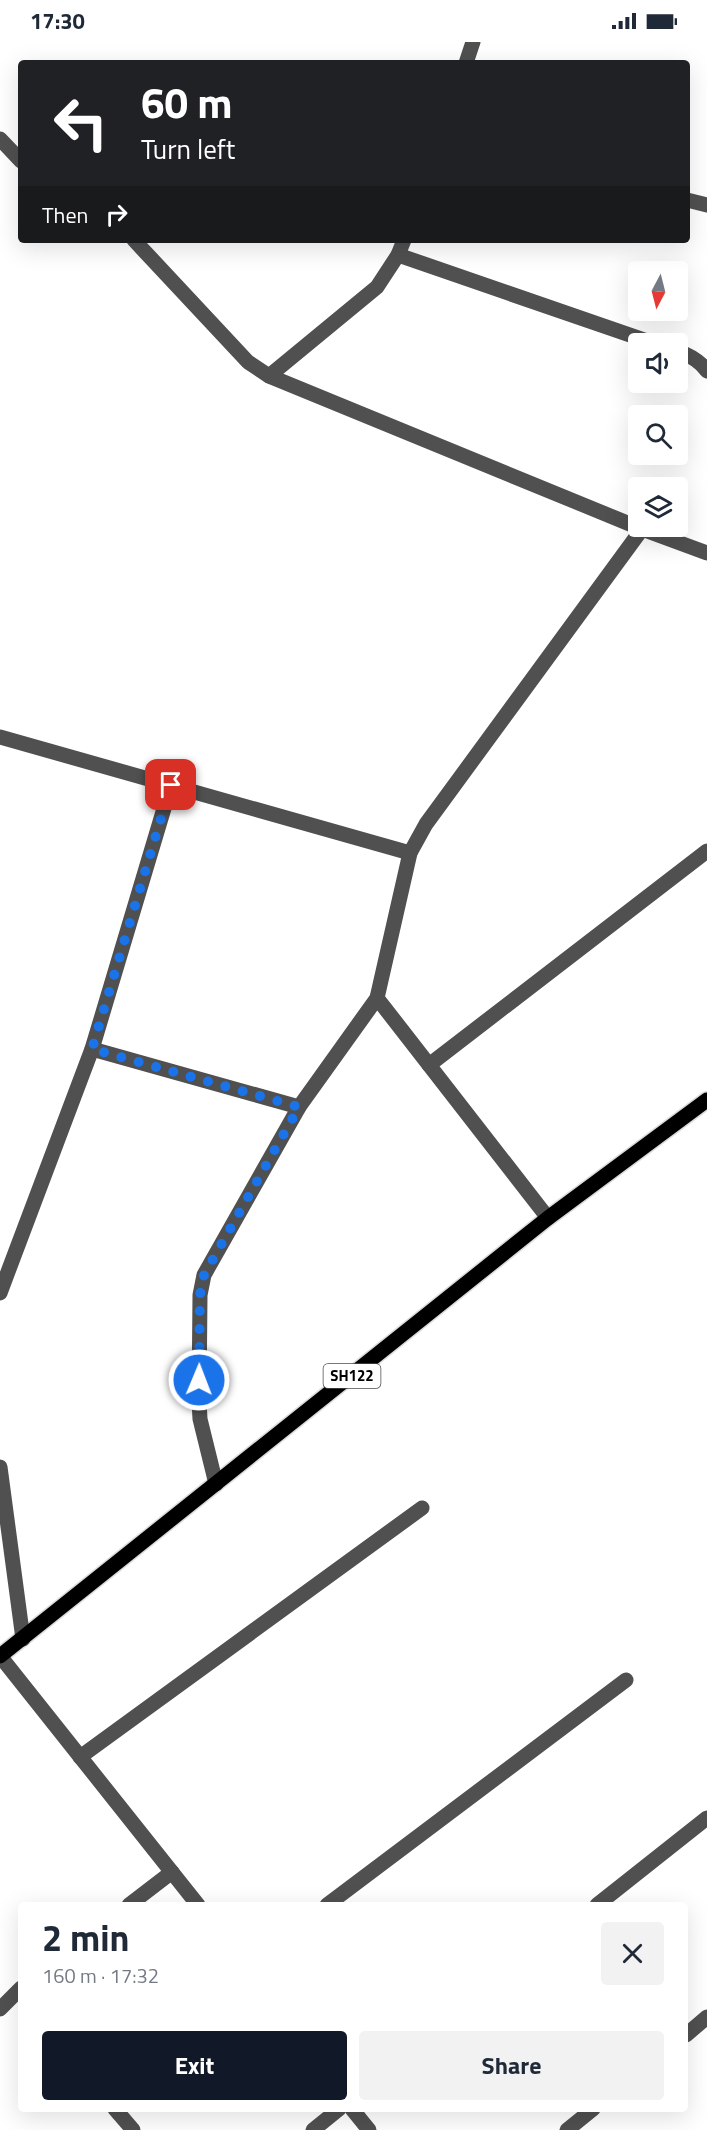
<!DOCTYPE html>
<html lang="en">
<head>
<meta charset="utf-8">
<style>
  :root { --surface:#fff; --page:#f2f2f3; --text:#1f2937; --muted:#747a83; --accent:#111827 }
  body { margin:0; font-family:"Titillium Web",sans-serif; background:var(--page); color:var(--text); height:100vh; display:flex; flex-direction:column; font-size:22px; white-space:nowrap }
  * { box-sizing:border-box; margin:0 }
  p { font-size:20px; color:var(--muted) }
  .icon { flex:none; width:33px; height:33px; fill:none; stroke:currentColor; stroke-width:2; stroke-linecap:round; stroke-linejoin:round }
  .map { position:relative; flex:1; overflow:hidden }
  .details { position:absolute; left:18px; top:1860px; width:670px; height:210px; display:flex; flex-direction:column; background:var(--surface); border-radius:6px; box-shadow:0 6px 24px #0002 }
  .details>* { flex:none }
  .guide { position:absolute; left:18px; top:18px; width:672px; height:183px; border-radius:6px; box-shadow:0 6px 24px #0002; background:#202124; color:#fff; overflow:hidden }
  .needle { width:39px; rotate:187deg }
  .controls { position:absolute; left:628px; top:219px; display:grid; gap:12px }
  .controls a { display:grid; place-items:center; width:60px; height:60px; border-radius:6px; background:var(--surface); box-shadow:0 6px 24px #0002; font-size:30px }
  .pin { position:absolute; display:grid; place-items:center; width:51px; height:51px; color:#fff; margin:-26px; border-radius:12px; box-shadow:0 3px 9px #0006 }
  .me { position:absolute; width:66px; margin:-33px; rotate:1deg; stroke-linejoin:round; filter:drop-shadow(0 0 4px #0008) }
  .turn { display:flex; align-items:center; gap:21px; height:126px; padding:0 24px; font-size:27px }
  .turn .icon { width:78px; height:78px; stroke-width:2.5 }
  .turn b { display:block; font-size:42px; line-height:51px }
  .then { display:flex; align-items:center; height:57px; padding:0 24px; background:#0003; gap:12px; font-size:22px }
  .round { display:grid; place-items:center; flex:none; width:63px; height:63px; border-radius:6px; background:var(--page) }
  .headline { display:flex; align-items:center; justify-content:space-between; height:102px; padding:0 24px }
  h1 { font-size:36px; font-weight:700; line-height:45px }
  .action { display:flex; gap:12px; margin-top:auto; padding:12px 24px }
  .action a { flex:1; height:69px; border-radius:6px; background:var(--accent); color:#fff; font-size:24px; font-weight:700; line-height:69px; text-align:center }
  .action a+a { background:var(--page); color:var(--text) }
  .status { display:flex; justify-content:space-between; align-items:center; height:42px; padding:0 30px; background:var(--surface); direction:ltr }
  .status svg { height:16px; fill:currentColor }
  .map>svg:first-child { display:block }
</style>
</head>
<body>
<div class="status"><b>17:30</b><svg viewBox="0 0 49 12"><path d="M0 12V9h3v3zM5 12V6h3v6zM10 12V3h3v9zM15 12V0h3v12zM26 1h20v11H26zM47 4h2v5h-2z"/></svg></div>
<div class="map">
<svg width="707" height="2088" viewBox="0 0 707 2088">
  <rect width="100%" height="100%" fill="#fff"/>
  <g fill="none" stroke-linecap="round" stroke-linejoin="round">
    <defs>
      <polyline id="major" points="0,1614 548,1176 707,1058"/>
    </defs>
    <!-- major casing -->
    <use href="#major" stroke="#dbdbdb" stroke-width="18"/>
    <!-- minor -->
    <g stroke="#505050" stroke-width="15">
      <polyline points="466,21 473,0"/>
      <polyline points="0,97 21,119"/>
      <polyline points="687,158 707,163"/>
      <polyline points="134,198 248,320 269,334 642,487 707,511"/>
      <polyline points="398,213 656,302"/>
      <path d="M678 309C689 313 700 319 707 329"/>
      <polyline points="269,334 377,245 398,213 404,198"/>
      <polyline points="0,695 410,811"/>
      <polyline points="377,956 548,1176"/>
      <polyline points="92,1007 299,1065"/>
      <polyline points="429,1023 707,809"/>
      <polyline points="0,1251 92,1007 171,743"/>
      <polyline points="0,1425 23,1597"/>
      <polyline points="216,1442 200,1377 199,1359 200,1253 204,1233 299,1065 377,956 410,811 426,782 642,487"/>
      <polyline points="0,1614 198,1863"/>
      <polyline points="80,1715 422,1466"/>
      <polyline points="129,1863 172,1830"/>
      <polyline points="327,1863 626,1638"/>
      <polyline points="597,1863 707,1776"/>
      <polyline points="0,1967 21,1946"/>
      <polyline points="686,1993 707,1975"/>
      <polyline points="115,2067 133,2088"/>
      <polyline points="352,2067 369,2088"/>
      <polyline points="313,2088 339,2067"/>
      <polyline points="567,2088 593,2067"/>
    </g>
    <!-- major -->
    <use href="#major" stroke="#000" stroke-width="15"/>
  </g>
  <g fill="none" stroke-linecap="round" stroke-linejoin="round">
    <!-- route -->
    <polyline stroke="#1a73e8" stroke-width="10" stroke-dasharray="0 18" points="171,743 92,1007 299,1065 204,1233 200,1253 199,1338"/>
  </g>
  <g text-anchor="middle" stroke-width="5" stroke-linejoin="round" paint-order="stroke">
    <!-- shield labels -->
    <rect fill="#fff" stroke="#4c4c4c" stroke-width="1.5" x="323.5" y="1322" width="57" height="24" rx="4.5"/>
    <g font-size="15" font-weight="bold" fill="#000">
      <text x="352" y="1339">SH122</text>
    </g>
  </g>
</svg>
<div class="controls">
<a><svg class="needle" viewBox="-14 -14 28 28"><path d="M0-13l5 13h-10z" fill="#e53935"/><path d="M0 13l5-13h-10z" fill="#747a83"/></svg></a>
<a><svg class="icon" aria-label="sound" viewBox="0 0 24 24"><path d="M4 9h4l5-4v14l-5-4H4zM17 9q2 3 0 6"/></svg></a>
<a><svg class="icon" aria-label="search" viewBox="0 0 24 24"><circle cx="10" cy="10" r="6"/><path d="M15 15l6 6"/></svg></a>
<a><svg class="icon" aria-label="layers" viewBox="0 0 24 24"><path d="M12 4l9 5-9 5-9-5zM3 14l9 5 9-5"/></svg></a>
</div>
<div class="pin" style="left:171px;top:743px;background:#d93025"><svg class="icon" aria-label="arrive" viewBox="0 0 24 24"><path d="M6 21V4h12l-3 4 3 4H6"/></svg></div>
<svg class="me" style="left:199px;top:1338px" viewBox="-20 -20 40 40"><circle r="17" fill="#1a73e8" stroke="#fff" stroke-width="3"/><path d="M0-11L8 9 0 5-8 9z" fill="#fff"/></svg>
<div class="guide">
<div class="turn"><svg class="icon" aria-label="left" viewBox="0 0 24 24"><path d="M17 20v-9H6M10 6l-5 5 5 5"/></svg><div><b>60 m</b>Turn left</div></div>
<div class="then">Then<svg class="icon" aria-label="right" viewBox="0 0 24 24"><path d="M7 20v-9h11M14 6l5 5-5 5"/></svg></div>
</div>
<section class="details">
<div class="headline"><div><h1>2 min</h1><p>160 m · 17:32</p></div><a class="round"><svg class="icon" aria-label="close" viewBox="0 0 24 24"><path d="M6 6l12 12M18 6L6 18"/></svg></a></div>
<div class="action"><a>Exit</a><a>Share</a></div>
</section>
</div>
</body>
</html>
